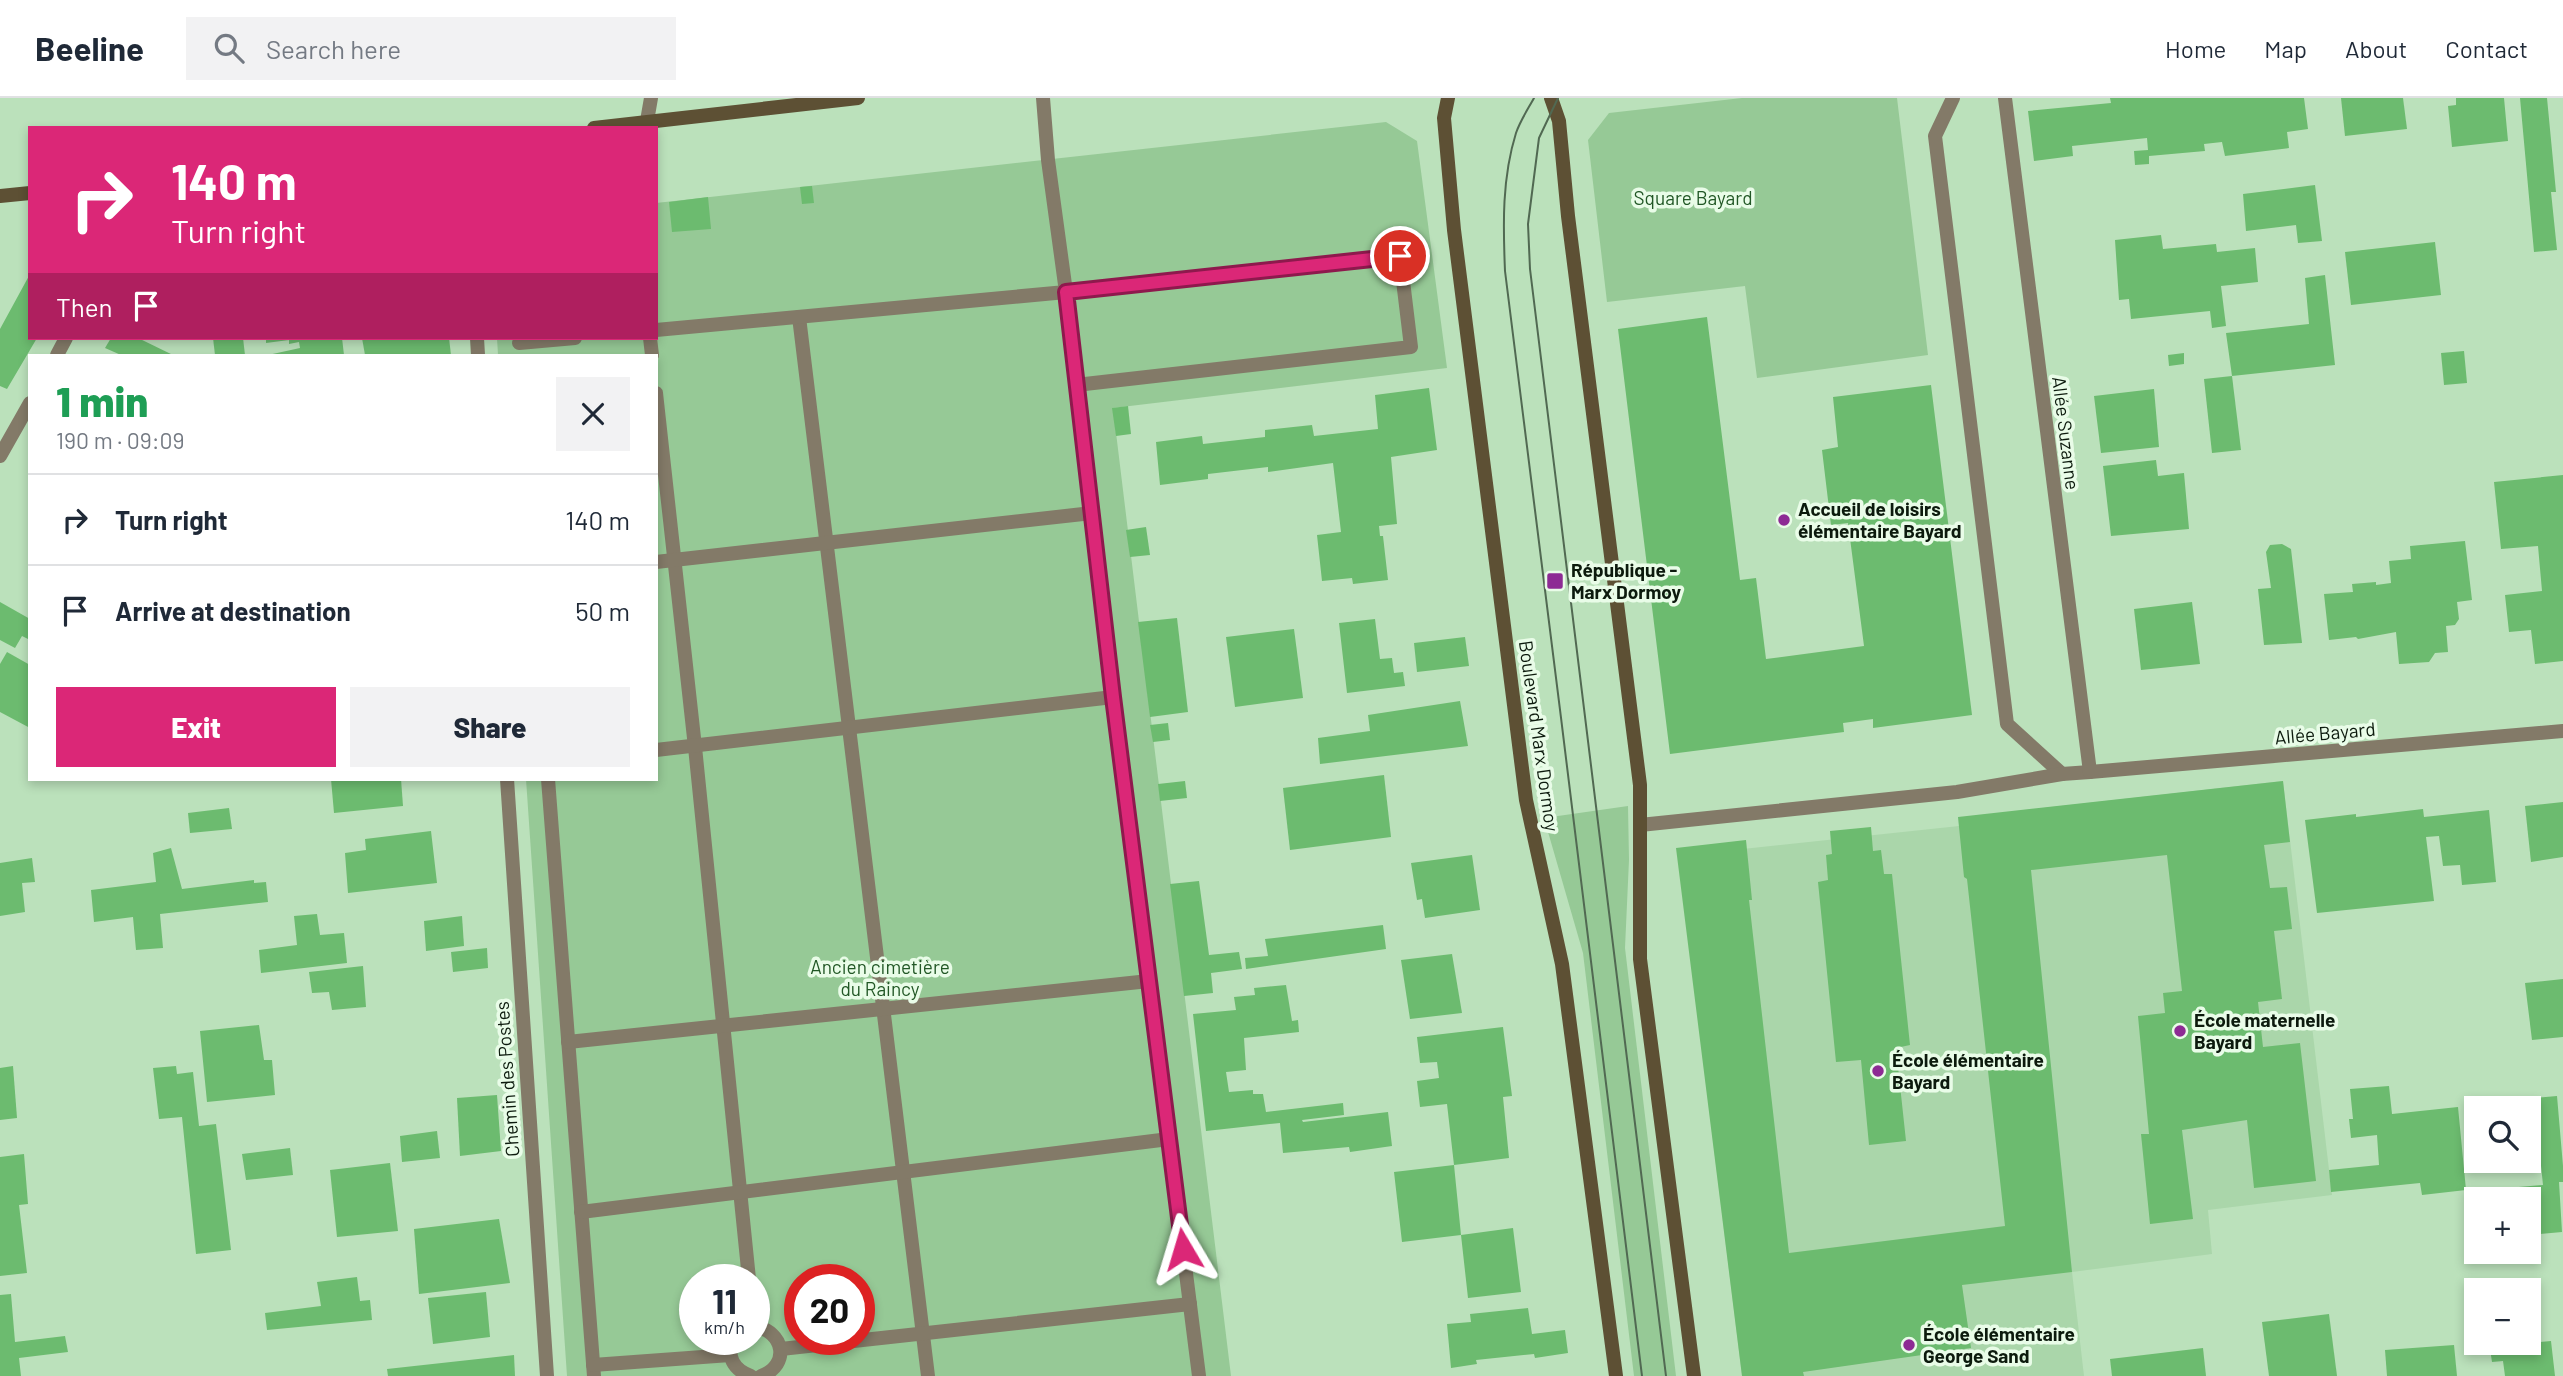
<!DOCTYPE html>
<html lang="en">
<head>
<meta charset="utf-8">
<style>
  :root { --surface:#fff; --page:#f2f2f3; --text:#1f2937; --muted:#747a83; --line:#e0e1e3; --accent:#db2777 }
  body { margin:0; font-family:Barlow,sans-serif; background:var(--page); color:var(--text); height:100vh; display:flex; flex-direction:column; font-size:26px; white-space:nowrap }
  * { box-sizing:border-box; margin:0 }
  p { font-size:23px; color:var(--muted) }
  .icon { flex:none; width:38px; height:38px; fill:none; stroke:currentColor; stroke-width:2; stroke-linecap:round; stroke-linejoin:round }
  .map { position:relative; flex:1; overflow:hidden }
  .sheet { position:absolute; left:28px; top:256px; width:630px; height:427px; display:flex; flex-direction:column; background:var(--surface); border-radius:0px; box-shadow:0 4px 10px #0003 }
  .sheet>* { flex:none }
  .guide { position:absolute; left:28px; top:28px; width:630px; height:214px; border-radius:0px; box-shadow:0 4px 10px #0003; background:#db2777; color:#fff; overflow:hidden }
  .controls { position:absolute; left:2464px; top:998px; display:grid; gap:14px }
  .controls a { display:grid; place-items:center; width:77px; height:77px; border-radius:0px; background:var(--surface); box-shadow:0 4px 10px #0003; font-size:35px }
  .speed { position:absolute; left:679px; top:1166px; display:flex; gap:14px; font-size:35px; font-weight:700; text-align:center }
  .speed>* { display:grid; place-content:center; width:91px; height:91px; border-radius:50%; background:var(--surface); box-shadow:0 4px 10px #0003; line-height:1 }
  .speed small { font-size:18px; font-weight:400 }
  .speed .limit { border:10px solid #d22; background:#fff; color:#111 }
  .pin { position:absolute; display:grid; place-items:center; width:60px; height:60px; color:#fff; margin:-30px; border:4px solid #fff; border-radius:50%; box-shadow:0 2px 7px #0007 }
  .me { position:absolute; width:77px; margin:-38px; rotate:353deg; stroke-linejoin:round; filter:drop-shadow(0 0 5px #0008) }
  .turn { display:flex; align-items:center; gap:24px; height:147px; padding:0 28px; font-size:32px }
  .turn .icon { width:91px; height:91px; stroke-width:2.5 }
  .turn b { display:block; font-size:49px; line-height:60px }
  .then { display:flex; align-items:center; height:66px; padding:0 28px; background:#0003; gap:14px; font-size:26px }
  .round { display:grid; place-items:center; flex:none; width:74px; height:74px; border-radius:0px; background:var(--page) }
  .head { display:flex; align-items:center; justify-content:space-between; height:119px; padding:0 28px }
  h1 { font-size:42px; font-weight:800; line-height:52px; color:#1e9e55 }
  .button { display:flex; gap:14px; margin-top:auto; padding:14px 28px }
  .button a { flex:1; height:80px; border-radius:0px; background:var(--accent); color:#fff; font-size:28px; font-weight:800; line-height:80px; text-align:center }
  .button a+a { background:var(--page); color:var(--text) }
  ul { padding:0; list-style:none }
  li { display:flex; align-items:center; gap:21px; height:91px; padding:0 28px; border-top:2px solid var(--line) }
  li div { flex:1 }
  li b { display:block; font-size:26px }
  li em { font-style:normal }
  header { display:flex; align-items:center; gap:42px; box-sizing:border-box; height:98px; padding:0 35px; background:var(--surface); border-bottom:2px solid var(--line) }
  header strong { font-size:33px }
  nav { display:flex; gap:38px; margin-inline-start:auto; font-size:24px }
  .search { width:490px; height:63px; background:var(--page); display:flex; align-items:center; gap:18px; box-sizing:border-box; padding:0 24px; border-radius:0px; color:var(--muted); font-size:26px }
  .map>svg:first-child { display:block }
</style>
</head>
<body>
<header>
<strong>Beeline</strong>
<div class="search"><svg class="icon" aria-label="search" viewBox="0 0 24 24"><circle cx="10" cy="10" r="6"/><path d="M15 15l6 6"/></svg>Search here</div>
<nav><a>Home</a><a>Map</a><a>About</a><a>Contact</a></nav>
</header>
<div class="map">
<svg width="2563" height="1278" viewBox="0 0 2563 1278">
  <rect width="100%" height="100%" fill="#bbe1bb"/>
  <!-- built -->
  <polygon fill="#aad6aa" points="2283,683 2332,1097 2208,1112 2212,1156 2072,1174 2084,1278 1742,1278 1678,758 2025,721 2026,712"/>
  <!-- green -->
  <g fill="#96c996" fill-rule="evenodd">
    <polygon points="1742,0 1897,0 1928,257 1757,280 1745,188 1607,204 1588,42 1609,15"/>
    <path d="M1386 24 1417 43 1447 270 1113 310 1231 1278H567L526 681H656V257H498L497 240H656V105ZM695 1181H754V1241H695ZM800 1181H859V1241H800Z"/>
    <polygon points="1628,708 1629,762 1625,850 1676,1278 1634,1278 1583,855 1544,720"/>
  </g>
  <!-- building -->
  <g fill="#6cbb6f">
    <polygon points="2110,0 2304,0 2308,31 2287,34 2289,50 2225,58 2222,44 2204,46 2205,53 2149,58 2149,66 2135,67 2134,53 2148,52 2147,40 2072,48 2073,58 2034,63 2028,13 2111,5"/>
    <polygon points="2341,0 2403,0 2407,31 2345,38"/>
    <polygon points="2456,0 2504,0 2508,43 2452,49 2448,8 2456,7"/>
    <polygon points="2520,0 2547,0 2556,94 2551,94 2557,152 2534,154"/>
    <polygon points="2315,87 2322,143 2298,145 2296,127 2246,133 2243,96"/>
    <polygon points="812,88 814,105 802,106 800,89"/>
    <polygon points="708,99 711,131 672,134 669,104"/>
    <polygon points="2161,137 2163,151 2216,146 2217,154 2255,150 2258,184 2221,188 2226,228 2212,230 2210,213 2131,221 2129,201 2119,202 2115,142"/>
    <polygon points="2435,144 2441,197 2351,207 2345,154"/>
    <polygon points="30,176 30,240 37,240 7,291 0,288 0,231"/>
    <polygon points="2325,177 2335,267 2232,278 2226,235 2309,226 2305,180"/>
    <polygon points="1707,219 1740,482 1756,480 1766,561 1864,548 1848,425 1831,427 1822,352 1838,349 1833,299 1931,287 1972,617 1873,630 1873,621 1843,625 1844,634 1670,656 1618,231"/>
    <polygon points="111,240 138,240 173,257 121,257 105,250"/>
    <polygon points="213,240 243,240 245,257 215,257"/>
    <polygon points="266,240 342,240 344,257 268,257 300,250 299,244 289,246 289,242 266,245"/>
    <polygon points="362,240 449,240 451,257 365,257"/>
    <polygon points="2464,253 2467,285 2444,287 2441,255"/>
    <polygon points="2184,255 2184,266 2169,268 2168,257"/>
    <polygon points="2232,278 2241,352 2212,355 2204,281"/>
    <polygon points="1429,290 1437,352 1391,359 1397,426 1379,428 1380,438 1383,438 1388,482 1353,486 1352,480 1322,483 1317,437 1341,434 1333,365 1268,374 1268,369 1208,376 1208,381 1160,387 1156,344 1202,338 1203,346 1265,339 1265,332 1312,327 1314,338 1378,331 1375,297"/>
    <polygon points="2154,291 2159,349 2101,355 2094,298"/>
    <polygon points="1128,308 1131,336 1116,338 1112,310"/>
    <polygon points="2156,362 2158,378 2184,375 2189,431 2111,438 2103,368"/>
    <polygon points="2563,377 2563,563 2535,566 2531,532 2509,534 2505,497 2542,493 2538,448 2501,451 2494,384"/>
    <polygon points="1146,429 1150,457 1130,459 1126,432"/>
    <polygon points="2465,443 2472,502 2457,504 2459,521 2455,527 2446,528 2448,554 2435,555 2429,564 2399,566 2396,534 2358,541 2356,539 2329,542 2324,496 2353,494 2352,486 2376,484 2376,487 2391,485 2389,463 2411,461 2410,448"/>
    <polygon points="2282,446 2291,451 2302,545 2264,547 2258,491 2271,490 2266,454 2270,447"/>
    <polygon points="0,504 30,521 30,542 22,538 15,550 0,542"/>
    <polygon points="2192,504 2200,566 2141,572 2134,511"/>
    <polygon points="1177,520 1188,614 1150,619 1138,524"/>
    <polygon points="1375,521 1380,561 1392,560 1394,575 1403,574 1405,588 1347,595 1339,525"/>
    <polygon points="1294,531 1303,600 1235,609 1226,539"/>
    <polygon points="1465,539 1469,568 1417,574 1414,545"/>
    <polygon points="7,554 30,567 30,630 0,614 0,566"/>
    <polygon points="1460,603 1468,648 1320,666 1318,640 1370,633 1368,617"/>
    <polygon points="1168,625 1170,642 1153,644 1150,627"/>
    <polygon points="1384,677 1391,739 1290,752 1283,690"/>
    <polygon points="331,681 401,681 403,708 334,715"/>
    <polygon points="1185,683 1187,700 1160,703 1158,686"/>
    <polygon points="2283,683 2290,744 2264,747 2270,790 2287,789 2292,831 2274,833 2282,901 2258,904 2263,949 2300,945 2316,1083 2254,1090 2247,1022 2182,1032 2193,1121 2150,1126 2141,1036 2149,1036 2138,918 2165,915 2163,895 2182,893 2167,757 2031,772 2072,1174 1962,1187 1971,1250 1803,1274 1804,1278 1742,1278 1676,750 1746,742 1752,802 1749,802 1789,1155 2005,1128 1967,781 1964,779 1958,719"/>
    <polygon points="2563,704 2563,759 2531,764 2525,708"/>
    <polygon points="229,710 232,731 190,735 188,715"/>
    <polygon points="2423,711 2424,719 2489,712 2496,784 2462,787 2460,767 2443,768 2439,738 2426,739 2434,803 2317,815 2305,722 2356,716 2356,719"/>
    <polygon points="1871,729 1873,753 1881,752 1884,776 1892,776 1910,947 1896,950 1906,1043 1869,1047 1861,962 1836,964 1818,784 1828,782 1826,757 1832,756 1830,733"/>
    <polygon points="431,733 437,785 348,795 345,755 366,752 365,741"/>
    <polygon points="171,750 182,791 254,782 254,785 266,784 268,804 160,816 163,850 136,852 133,819 94,824 91,792 156,784 153,755"/>
    <polygon points="1472,757 1480,812 1425,820 1422,801 1417,802 1411,765"/>
    <polygon points="32,760 35,784 22,785 25,814 0,818 0,765"/>
    <polygon points="1199,783 1209,857 1239,854 1242,871 1211,875 1213,895 1184,898 1170,786"/>
    <polygon points="317,816 320,837 344,835 347,865 261,875 259,852 297,847 294,818"/>
    <polygon points="462,818 464,848 426,853 424,823"/>
    <polygon points="1383,827 1386,851 1246,871 1245,860 1268,858 1265,841"/>
    <polygon points="487,850 488,870 453,874 451,854"/>
    <polygon points="1452,856 1462,915 1410,921 1401,862"/>
    <polygon points="363,868 366,909 332,912 329,894 312,895 309,874"/>
    <polygon points="2563,881 2563,939 2532,942 2525,885"/>
    <polygon points="1286,887 1292,923 1298,922 1299,934 1244,940 1246,972 1226,974 1229,994 1253,992 1253,996 1263,996 1266,1014 1343,1005 1344,1017 1302,1022 1303,1024 1388,1014 1392,1048 1350,1054 1349,1049 1283,1055 1280,1025 1206,1033 1193,916 1236,912 1234,899 1255,897 1254,890"/>
    <polygon points="259,927 264,962 272,962 275,997 207,1004 200,933"/>
    <polygon points="1503,929 1512,998 1503,999 1509,1060 1454,1067 1447,1006 1420,1009 1417,983 1439,980 1437,964 1420,965 1417,939"/>
    <polygon points="13,968 17,1020 0,1022 0,970"/>
    <polygon points="176,968 177,976 193,974 199,1028 216,1026 231,1152 196,1156 182,1019 159,1021 153,970"/>
    <polygon points="2389,988 2392,1016 2458,1009 2466,1092 2422,1097 2420,1085 2331,1094 2329,1072 2379,1067 2377,1037 2351,1040 2349,1021 2353,1021 2350,991"/>
    <polygon points="497,997 501,1053 460,1058 457,1000"/>
    <polygon points="2557,998 2563,1068 2563,1084 2559,1084 2562,1134 2529,1137 2529,1101 2508,1101 2507,1090 2543,1087 2534,1000"/>
    <polygon points="437,1033 440,1060 402,1064 400,1038"/>
    <polygon points="290,1050 293,1077 246,1082 242,1056"/>
    <polygon points="24,1056 28,1106 19,1107 27,1175 0,1178 0,1059"/>
    <polygon points="390,1065 398,1133 337,1139 330,1072"/>
    <polygon points="1454,1067 1461,1137 1513,1130 1521,1194 1468,1200 1461,1137 1402,1144 1394,1074"/>
    <polygon points="499,1121 510,1185 419,1196 414,1131"/>
    <polygon points="357,1179 360,1203 370,1202 372,1222 267,1232 265,1215 321,1208 317,1184"/>
    <polygon points="486,1194 490,1239 433,1246 428,1200"/>
    <polygon points="11,1196 15,1244 65,1238 68,1254 19,1260 21,1278 0,1278 0,1197"/>
    <polygon points="1528,1210 1532,1236 1565,1232 1568,1255 1535,1260 1534,1256 1476,1262 1477,1266 1451,1270 1447,1226 1471,1224 1470,1216"/>
    <polygon points="2329,1216 2337,1278 2269,1278 2262,1224"/>
    <polygon points="2551,1243 2555,1278 2505,1278 2503,1263 2492,1264 2489,1244 2510,1244 2511,1247"/>
    <polygon points="2454,1247 2457,1278 2387,1278 2385,1252"/>
    <polygon points="2203,1250 2206,1278 2112,1278 2110,1261"/>
    <polygon points="514,1257 515,1278 388,1278 387,1271"/>
  </g>
  <g fill="none" stroke-linecap="round" stroke-linejoin="round">
    <!-- lane -->
    <g stroke="#837a68" stroke-width="14">
      <polyline points="1043,0 1048,62 1066,194 1113,599 1199,1278"/>
      <polyline points="1953,0 1935,38 2007,626 2062,676"/>
      <polyline points="799,219 928,1278"/>
      <polyline points="656,232 1066,194 1400,158 1411,249 1076,287"/>
      <polyline points="650,240 652,257"/>
      <polyline points="519,245 575,240"/>
      <polyline points="656,295 695,649 749,1181"/>
      <polyline points="656,464 1092,415"/>
      <polyline points="656,652 1113,599"/>
      <polyline points="548,681 594,1278"/>
      <polyline points="1640,727 1957,694 2062,676 2090,674"/>
      <polyline points="568,944 1149,883"/>
      <polyline points="581,1114 1169,1041"/>
      <path d="M754 1228C784 1233 791 1267 761 1278"/>
      <path d="M734 1241C725 1258 734 1272 751 1278"/>
      <polyline points="781,1251 1190,1206"/>
      <polyline points="593,1267 730,1257"/>
    </g>
    <!-- street -->
    <g stroke="#837a68" stroke-width="14">
      <polyline points="2005,0 2090,674 2563,633"/>
      <polyline points="647,23 651,0"/>
      <polyline points="477,240 478,257"/>
      <polyline points="57,257 66,240"/>
      <polyline points="0,358 30,305"/>
      <polyline points="507,681 547,1278"/>
    </g>
    <!-- secondary -->
    <g stroke="#5d5034" stroke-width="14">
      <polyline points="1448,0 1444,20 1454,132 1526,702 1562,866 1616,1278"/>
      <polyline points="1551,0 1559,23 1568,118 1640,687 1640,861 1694,1278"/>
      <polyline points="594,30 858,0"/>
      <polyline points="0,98 30,95"/>
    </g>
    <!-- tram -->
    <g stroke="#516952" stroke-width="2">
      <path d="M1534 0C1528 11 1520 23 1516 35 1502 80 1503 126 1505 173 1553 541 1595 910 1642 1278"/>
      <polyline points="1558,0 1539,40 1528,126 1530,171 1666,1278"/>
    </g>
  </g>
  <g fill="none" stroke-linecap="round" stroke-linejoin="round">
    <defs>
      <polyline id="route" points="1183,1151 1113,599 1066,194 1400,158"/>
    </defs>
    <!-- route casing -->
    <use href="#route" stroke="#8e194d" stroke-width="18"/>
    <!-- route -->
    <use href="#route" stroke="#db2777" stroke-width="12"/>
  </g>
  <!-- markers -->
  <g fill="#8d2b94" stroke="#e9fce8" stroke-width="2.5">
    <circle cx="1784" cy="422" r="7"/>
    <rect x="1546" y="474" width="18" height="18" rx="3.5"/>
    <circle cx="2180" cy="933" r="7"/>
    <circle cx="1878" cy="973" r="7"/>
    <circle cx="1909" cy="1247" r="7"/>
  </g>
  <g text-anchor="middle" stroke-width="7" stroke-linejoin="round" paint-order="stroke">
    <!-- park labels -->
    <g font-size="19" fill="#215725" stroke="#e9fce8">
      <text x="1693" y="107">Square Bayard</text>
      <text x="880" y="876">Ancien cimetière<tspan x="880" dy="22">du Raincy</tspan></text>
    </g>
    <!-- street labels -->
    <g font-size="19" fill="#0c1a0d" stroke="#e9fce8">
      <text transform="translate(2066 335) rotate(83)" y="7">Allée Suzanne</text>
      <text transform="translate(2325 635) rotate(-5)" y="7">Allée Bayard</text>
      <text transform="translate(1539 638) rotate(82)" y="7">Boulevard Marx Dormoy</text>
      <text transform="translate(507 981) rotate(-94)" y="7">Chemin des Postes</text>
    </g>
    <!-- poi labels -->
    <g font-size="19" font-weight="bold" fill="#0c1a0d" stroke="#e9fce8" text-anchor="start">
      <text x="1798" y="418">Accueil de loisirs<tspan x="1798" dy="22">élémentaire Bayard</tspan></text>
      <text x="1571" y="479">République -<tspan x="1571" dy="22">Marx Dormoy</tspan></text>
      <text x="2194" y="929">École maternelle<tspan x="2194" dy="22">Bayard</tspan></text>
      <text x="1892" y="969">École élémentaire<tspan x="1892" dy="22">Bayard</tspan></text>
      <text x="1923" y="1243">École élémentaire<tspan x="1923" dy="22">George Sand</tspan></text>
    </g>
  </g>
</svg>
<div class="controls">
<a><svg class="icon" aria-label="search" viewBox="0 0 24 24"><circle cx="10" cy="10" r="6"/><path d="M15 15l6 6"/></svg></a>
<a>+</a>
<a>−</a>
</div>
<div class="speed"><div>11<small>km/h</small></div><div class="limit">20</div></div>
<div class="pin" style="left:1400px;top:158px;background:#d93025"><svg class="icon" aria-label="arrive" viewBox="0 0 24 24"><path d="M6 21V4h12l-3 4 3 4H6"/></svg></div>
<svg class="me" style="left:1183px;top:1151px" viewBox="-20 -20 40 40"><path d="M0-17L14 15 0 8-14 15z" fill="#db2777" stroke="#fff" stroke-width="4"/></svg>
<div class="guide">
<div class="turn"><svg class="icon" aria-label="right" viewBox="0 0 24 24"><path d="M7 20v-9h11M14 6l5 5-5 5"/></svg><div><b>140 m</b>Turn right</div></div>
<div class="then">Then<svg class="icon" aria-label="arrive" viewBox="0 0 24 24"><path d="M6 21V4h12l-3 4 3 4H6"/></svg></div>
</div>
<section class="sheet">
<div class="head"><div><h1>1 min</h1><p>190 m · 09:09</p></div><a class="round"><svg class="icon" aria-label="close" viewBox="0 0 24 24"><path d="M6 6l12 12M18 6L6 18"/></svg></a></div>
<ul>
<li><svg class="icon" aria-label="right" viewBox="0 0 24 24"><path d="M7 20v-9h11M14 6l5 5-5 5"/></svg><div><b>Turn right</b></div><em>140 m</em></li>
<li><svg class="icon" aria-label="arrive" viewBox="0 0 24 24"><path d="M6 21V4h12l-3 4 3 4H6"/></svg><div><b>Arrive at destination</b></div><em>50 m</em></li>
</ul>
<div class="button"><a>Exit</a><a>Share</a></div>
</section>
</div>
</body>
</html>
